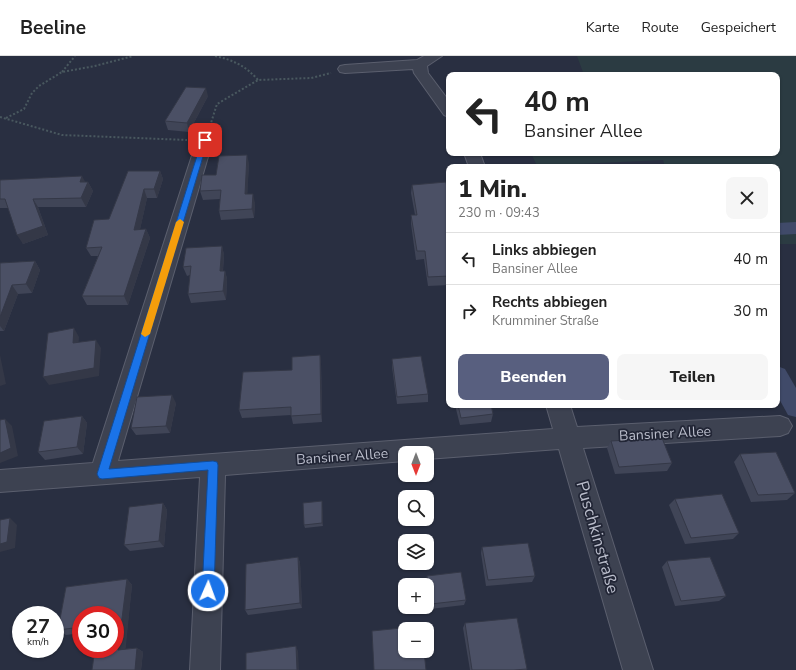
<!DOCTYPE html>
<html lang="de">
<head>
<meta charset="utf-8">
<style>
  :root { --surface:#fff; --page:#f6f6f6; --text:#222; --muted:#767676; --line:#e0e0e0; --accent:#585f7f }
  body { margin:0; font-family:"Nunito Sans",sans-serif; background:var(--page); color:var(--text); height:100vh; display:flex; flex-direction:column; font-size:15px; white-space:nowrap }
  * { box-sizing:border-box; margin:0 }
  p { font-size:13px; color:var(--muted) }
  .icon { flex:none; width:22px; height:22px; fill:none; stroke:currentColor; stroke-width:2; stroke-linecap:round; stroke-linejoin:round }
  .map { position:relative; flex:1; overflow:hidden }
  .panel { position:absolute; left:446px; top:108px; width:334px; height:244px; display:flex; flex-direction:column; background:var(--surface); border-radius:8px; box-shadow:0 1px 3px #0004 }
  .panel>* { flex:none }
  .hud { position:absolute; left:446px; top:16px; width:334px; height:84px; border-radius:8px; box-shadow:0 1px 3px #0004; background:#fff; color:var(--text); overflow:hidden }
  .needle { width:26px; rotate:180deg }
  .controls { position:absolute; left:398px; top:390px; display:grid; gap:8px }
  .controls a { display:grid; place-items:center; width:36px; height:36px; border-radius:8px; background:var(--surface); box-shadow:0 1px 3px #0004; font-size:20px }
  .speed { position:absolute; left:12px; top:550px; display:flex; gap:8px; font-size:20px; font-weight:700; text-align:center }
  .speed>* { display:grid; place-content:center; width:52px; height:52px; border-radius:50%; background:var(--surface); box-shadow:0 1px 3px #0004; line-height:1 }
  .speed small { font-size:10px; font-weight:400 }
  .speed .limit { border:6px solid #d22; background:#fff; color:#111 }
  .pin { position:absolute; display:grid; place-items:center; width:34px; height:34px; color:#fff; margin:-17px; border-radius:8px; box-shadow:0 2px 6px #0006 }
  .me { position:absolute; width:44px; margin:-22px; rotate:2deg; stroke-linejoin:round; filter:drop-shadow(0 0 3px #0008) }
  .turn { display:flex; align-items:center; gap:14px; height:84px; padding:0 12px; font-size:18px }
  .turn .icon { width:52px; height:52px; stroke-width:2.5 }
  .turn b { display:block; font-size:28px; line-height:34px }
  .round { display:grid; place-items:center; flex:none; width:42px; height:42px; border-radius:8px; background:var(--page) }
  .summary { display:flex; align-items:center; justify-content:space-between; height:68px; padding:0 12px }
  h1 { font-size:24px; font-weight:800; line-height:30px }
  .cta { display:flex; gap:8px; margin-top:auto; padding:8px 12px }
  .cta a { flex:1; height:46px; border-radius:8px; background:var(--accent); color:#fff; font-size:16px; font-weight:800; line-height:46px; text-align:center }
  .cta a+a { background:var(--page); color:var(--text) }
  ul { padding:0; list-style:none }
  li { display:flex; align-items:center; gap:12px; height:52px; padding:0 12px; border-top:1px solid var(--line) }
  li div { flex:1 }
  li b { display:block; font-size:15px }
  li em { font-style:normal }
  header { display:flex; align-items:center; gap:24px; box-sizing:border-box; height:56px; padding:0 20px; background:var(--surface); border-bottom:1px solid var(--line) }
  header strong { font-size:19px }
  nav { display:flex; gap:22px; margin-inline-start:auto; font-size:14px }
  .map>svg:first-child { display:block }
</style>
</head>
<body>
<header>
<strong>Beeline</strong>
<nav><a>Karte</a><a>Route</a><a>Gespeichert</a></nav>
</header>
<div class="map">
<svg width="796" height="614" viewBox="0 0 796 614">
  <rect width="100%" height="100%" fill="#292f41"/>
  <!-- green -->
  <polygon fill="#2b3b42" points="577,0 796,0 796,188 777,188 777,111 665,111 663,104 537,110 531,97 777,97 777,19 584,19"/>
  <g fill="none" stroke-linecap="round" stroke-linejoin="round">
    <!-- canal -->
    <g fill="#404a69" fill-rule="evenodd">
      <polygon points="796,166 796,178 777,179 777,167"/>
      <polygon points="777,310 785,313 796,332 796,361 788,359 777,339"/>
    </g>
    <defs>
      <g id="minor">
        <polygon points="424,0 442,0 427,10 428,17 449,45 449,61 444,59 414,17 413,13 345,17 340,16 338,13 340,10 345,9 417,4"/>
        <polygon points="205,79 211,81 213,84 118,405 553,373 546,349 570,349 577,371 780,360 788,363 792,370 788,377 780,380 583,392 653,614 623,614 559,393 427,403 427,397 405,397 405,405 225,419 220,614 190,614 200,421 0,436 0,414 93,407 197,84 199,81"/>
        <polygon points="464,97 480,97 485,111 469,111"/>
      </g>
    </defs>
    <!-- minor casing -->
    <use href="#minor" stroke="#5b5f6e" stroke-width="2"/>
    <!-- path -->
    <g stroke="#49585f" stroke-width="2" stroke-dasharray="2 2" stroke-linecap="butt">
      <path d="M215 0C233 4 246 10 258 24"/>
      <polyline points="62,16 75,0"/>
      <polyline points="0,61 62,79 187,84"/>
      <polyline points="6,62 24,53 32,37 39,30 62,16 95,10 133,0"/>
      <polyline points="210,70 217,48 258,24 311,22 331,17"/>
    </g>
    <!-- minor -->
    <use href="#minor" fill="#3d4251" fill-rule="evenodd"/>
  </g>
  <!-- wall -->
  <g fill="#404557">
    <polygon points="208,40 189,76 168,74 165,65"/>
    <polygon points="249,107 247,138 255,147 254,162 221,164 219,155 220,143 203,144 200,135 216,119"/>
    <polygon points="160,115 163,123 157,142 147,142 140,173 146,173 150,182 128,249 87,249 82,240 98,200 91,200 86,192 109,163"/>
    <polygon points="0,124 88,126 93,135 86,151 38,151 48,179 23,188 8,152 0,152"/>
    <polygon points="412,129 449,144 449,229 428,230 424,203 416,204 411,168 411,159 415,159 411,137"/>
    <polygon points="222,190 224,199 223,215 225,215 227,223 226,244 191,247 188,238 190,219 187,220 183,211"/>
    <polygon points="35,205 40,214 32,237 18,238 4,275 0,275 0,207"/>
    <polygon points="320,299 321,307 322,366 293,368 291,359 242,362 239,354 292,314"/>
    <polygon points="392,303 428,338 428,346 397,348 392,311"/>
    <polygon points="176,347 170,377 136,379 131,372"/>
    <polygon points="455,349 491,349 493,358 491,366 460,369"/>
    <polygon points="82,360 87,367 83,398 45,404 38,396"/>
    <polygon points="611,385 672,407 667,415 615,418 607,392"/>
    <polygon points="740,398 795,437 787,444 751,446 734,406"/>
    <polygon points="675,443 739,477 733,483 685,488 669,449"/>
    <polygon points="163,447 167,454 164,491 130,495 124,489"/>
    <polygon points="322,449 323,470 305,472 304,469"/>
    <polygon points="482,491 535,520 532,526 486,530 481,497"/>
    <polygon points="298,501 300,507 302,552 248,559 245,554"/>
    <polygon points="667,505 726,540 719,545 675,550 662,511"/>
    <polygon points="427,520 466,544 464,549 430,553 426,526"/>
    <polygon points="127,523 132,529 125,593 137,592 143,596 141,614 92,614 95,593 115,593 115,559 81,559 81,577 66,579 58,574 66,531"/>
    <polygon points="465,567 527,613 526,614 470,614 463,572"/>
  </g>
  <!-- shaded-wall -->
  <g fill="#343847">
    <polygon points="206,32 208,40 189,76 187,67"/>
    <polygon points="247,99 249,107 247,147 245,138"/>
    <polygon points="160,115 163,123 157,142 154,133"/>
    <polygon points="82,120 87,129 80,126"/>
    <polygon points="88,126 93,135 86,151 81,142"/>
    <polygon points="144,133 147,142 138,183 134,174"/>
    <polygon points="253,138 255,147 254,162 252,153"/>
    <polygon points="33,143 38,151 48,179 23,188 17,179"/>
    <polygon points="146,173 150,182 128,249 124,240"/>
    <polygon points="222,190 224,199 222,224 220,215"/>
    <polygon points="35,205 40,214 32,237 26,228"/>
    <polygon points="225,215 227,223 226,244 223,235"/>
    <polygon points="12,229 18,238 4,275 0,270 0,261"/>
    <polygon points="74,272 79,281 78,296 73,287"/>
    <polygon points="96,284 101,292 99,320 49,329 43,321"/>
    <polygon points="0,299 6,328 0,330"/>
    <polygon points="320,299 321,307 322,366 321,358"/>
    <polygon points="172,339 176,347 170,377 166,370"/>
    <polygon points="82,360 87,367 83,398 77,391"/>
    <polygon points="5,363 12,370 18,400 0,407 0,397"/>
    <polygon points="322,445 322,449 323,470 322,467"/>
    <polygon points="163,447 167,454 164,491 159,485"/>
    <polygon points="10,462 17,469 15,492 0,496 0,488"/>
    <polygon points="298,501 300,507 302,552 300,547"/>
    <polygon points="127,523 132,529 125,599 118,594"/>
    <polygon points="296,590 298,595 299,614 297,614"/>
    <polygon points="137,592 143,596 141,614 135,614"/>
  </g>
  <!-- building -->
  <g fill="#4b5065" stroke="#343847">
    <polygon points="186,31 206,32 187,67 165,65"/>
    <polygon points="247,99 245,138 253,138 252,153 219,155 221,134 200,135 202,119 216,119 219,100"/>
    <polygon points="128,115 160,115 154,133 144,133 134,174 146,173 124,240 82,240 102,191 86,192 94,164 109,163"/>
    <polygon points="82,120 80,126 88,126 81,142 33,143 43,170 17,179 5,143 0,143 0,124"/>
    <polygon points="446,126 449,144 449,220 428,221 425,195 417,195 411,159 417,159 412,129"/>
    <polygon points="222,190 220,215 225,215 223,235 188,238 191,210 183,211 186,192"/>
    <polygon points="35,205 26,228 12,229 0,261 0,207"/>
    <polygon points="74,272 73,287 96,284 94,312 43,321 48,277"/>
    <polygon points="320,299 321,358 291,360 291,351 239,354 243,316 292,314 292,301"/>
    <polygon points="421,300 428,338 397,341 392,303"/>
    <polygon points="172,339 166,370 131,372 137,341"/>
    <polygon points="458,349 491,349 493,358 461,362"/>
    <polygon points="82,360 77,391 38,396 44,365"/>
    <polygon points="5,363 11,392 0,397 0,364"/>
    <polygon points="662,382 672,407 619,411 611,385"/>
    <polygon points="776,396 795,437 758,439 740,398"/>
    <polygon points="722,438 739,477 691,482 675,443"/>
    <polygon points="322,445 322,467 304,469 303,447"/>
    <polygon points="163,447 159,485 124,489 129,451"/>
    <polygon points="10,462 7,486 0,488 0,464"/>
    <polygon points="528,487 535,520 488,524 482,491"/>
    <polygon points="298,501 300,547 245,554 246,508"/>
    <polygon points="710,501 726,540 681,545 667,505"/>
    <polygon points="461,516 466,544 431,548 427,520"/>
    <polygon points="127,523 118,594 137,592 135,614 92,614 95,593 115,593 115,559 81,559 81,571 58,574 66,531"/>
    <polygon points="517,562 527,613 514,614 472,614 465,567"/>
    <polygon points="421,570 422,573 405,573 405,595 424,595 426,614 374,614 372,575"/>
    <polygon points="296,590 297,614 246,614 246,597"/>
  </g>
  <!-- route -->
  <polygon fill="#1a73e8" stroke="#114b97" points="205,82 208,84 109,413 213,405 217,406 218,409 214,535 212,539 208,541 204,539 202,535 208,414 102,423 99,422 97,418 202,84"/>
  <!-- slow -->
  <polygon fill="#f59e0b" points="180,163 184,166 150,278 145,281 141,278 176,166"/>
  <g text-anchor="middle" stroke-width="3.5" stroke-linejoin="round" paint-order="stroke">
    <!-- street labels -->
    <g font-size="14" fill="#babdcb" stroke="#222636">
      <text transform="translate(665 377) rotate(-3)" y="5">Bansiner Allee</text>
      <text transform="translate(342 400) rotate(-4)" y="5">Bansiner Allee</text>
    </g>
    <!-- near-street labels -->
    <g font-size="17" fill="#babdcb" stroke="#222636">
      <text transform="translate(598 481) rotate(74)" y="6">Puschkinstraße</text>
    </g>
  </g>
</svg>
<div class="controls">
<a><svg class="needle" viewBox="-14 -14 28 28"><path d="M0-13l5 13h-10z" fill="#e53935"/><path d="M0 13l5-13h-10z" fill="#767676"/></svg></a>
<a><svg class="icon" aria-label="search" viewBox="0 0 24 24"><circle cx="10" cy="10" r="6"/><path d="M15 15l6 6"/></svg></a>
<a><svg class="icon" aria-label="layers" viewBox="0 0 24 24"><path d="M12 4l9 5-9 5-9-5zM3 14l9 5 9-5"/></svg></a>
<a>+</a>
<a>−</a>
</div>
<div class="speed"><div>27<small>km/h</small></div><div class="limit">30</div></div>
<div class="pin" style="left:205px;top:84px;background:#d93025"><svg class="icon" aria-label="arrive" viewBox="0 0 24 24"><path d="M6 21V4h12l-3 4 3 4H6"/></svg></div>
<svg class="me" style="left:208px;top:535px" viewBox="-20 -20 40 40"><circle r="17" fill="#1a73e8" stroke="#fff" stroke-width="3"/><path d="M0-11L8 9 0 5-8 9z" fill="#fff"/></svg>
<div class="hud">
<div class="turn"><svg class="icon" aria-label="left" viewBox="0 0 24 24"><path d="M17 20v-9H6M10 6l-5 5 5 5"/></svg><div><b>40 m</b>Bansiner Allee</div></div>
</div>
<section class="panel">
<div class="summary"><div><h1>1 Min.</h1><p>230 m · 09:43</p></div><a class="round"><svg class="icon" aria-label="close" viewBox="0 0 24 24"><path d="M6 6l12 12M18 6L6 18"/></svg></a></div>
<ul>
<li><svg class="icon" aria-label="left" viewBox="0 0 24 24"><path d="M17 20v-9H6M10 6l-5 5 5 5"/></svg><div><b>Links abbiegen</b><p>Bansiner Allee</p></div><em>40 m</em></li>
<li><svg class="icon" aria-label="right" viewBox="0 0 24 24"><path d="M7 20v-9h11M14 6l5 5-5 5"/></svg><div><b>Rechts abbiegen</b><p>Krumminer Straße</p></div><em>30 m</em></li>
</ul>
<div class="cta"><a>Beenden</a><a>Teilen</a></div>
</section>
</div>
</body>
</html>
